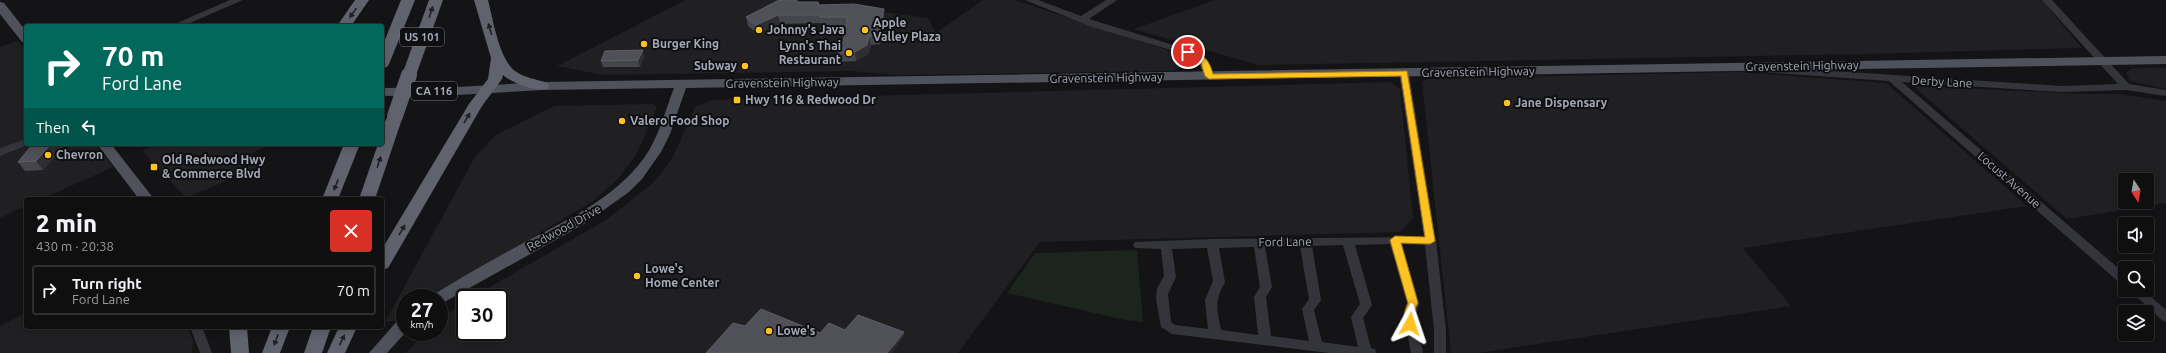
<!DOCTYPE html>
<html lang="en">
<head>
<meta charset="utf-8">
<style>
  :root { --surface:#0f0f10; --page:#1d1d1e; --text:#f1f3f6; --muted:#9b9c9f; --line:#2f2f30 }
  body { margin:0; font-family:Ubuntu,sans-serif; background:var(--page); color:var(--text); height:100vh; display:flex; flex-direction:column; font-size:15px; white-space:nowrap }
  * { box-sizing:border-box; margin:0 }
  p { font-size:13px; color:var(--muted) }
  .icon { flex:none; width:22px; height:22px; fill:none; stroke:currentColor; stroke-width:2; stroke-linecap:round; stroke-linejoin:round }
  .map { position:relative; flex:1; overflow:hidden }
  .details { position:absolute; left:24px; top:197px; width:360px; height:132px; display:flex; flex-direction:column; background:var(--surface); border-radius:4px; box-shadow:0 2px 10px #0003,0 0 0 1px var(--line) }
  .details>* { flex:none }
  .banner { position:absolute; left:24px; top:24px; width:360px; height:122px; border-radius:4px; box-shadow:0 2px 10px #0003,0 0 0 1px var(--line); background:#00695c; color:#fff; overflow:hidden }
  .needle { width:26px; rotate:169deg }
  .fabs { position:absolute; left:2118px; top:173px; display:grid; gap:8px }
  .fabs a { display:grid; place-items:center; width:36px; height:36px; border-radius:4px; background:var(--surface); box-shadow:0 2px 10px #0003,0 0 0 1px var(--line); font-size:20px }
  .speed { position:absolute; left:396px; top:289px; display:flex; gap:8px; font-size:20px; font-weight:700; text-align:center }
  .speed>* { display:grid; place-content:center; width:52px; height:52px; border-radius:50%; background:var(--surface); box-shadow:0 2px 10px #0003,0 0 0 1px var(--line); line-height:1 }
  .speed small { font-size:10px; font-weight:400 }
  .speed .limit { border:2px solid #111; border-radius:6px; background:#fff; color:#111 }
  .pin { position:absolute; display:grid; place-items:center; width:34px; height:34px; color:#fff; margin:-17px; border:2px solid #fff; border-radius:50%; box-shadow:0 1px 4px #0007 }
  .me { position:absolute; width:44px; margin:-22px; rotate:5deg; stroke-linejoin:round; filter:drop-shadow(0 0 3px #0008) }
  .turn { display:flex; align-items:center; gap:14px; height:84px; padding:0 12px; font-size:18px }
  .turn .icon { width:52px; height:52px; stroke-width:2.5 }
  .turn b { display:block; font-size:28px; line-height:34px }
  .then { display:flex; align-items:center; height:38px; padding:0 12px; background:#0003; gap:8px; font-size:15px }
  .round { display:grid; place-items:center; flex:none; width:42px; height:42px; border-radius:4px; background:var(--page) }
  .summary { display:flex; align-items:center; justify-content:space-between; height:68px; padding:0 12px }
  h1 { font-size:24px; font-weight:800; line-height:30px }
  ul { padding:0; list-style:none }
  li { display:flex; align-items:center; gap:12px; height:50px; margin:0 8px 6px; padding:0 4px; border:2px solid var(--line); border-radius:4px }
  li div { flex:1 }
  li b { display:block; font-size:15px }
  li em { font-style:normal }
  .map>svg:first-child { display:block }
</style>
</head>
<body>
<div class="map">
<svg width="2166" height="353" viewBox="0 0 2166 353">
  <rect width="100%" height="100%" fill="#141416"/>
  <!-- built -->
  <g fill="#202023" fill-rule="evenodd">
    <polygon points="686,0 789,0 928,18 936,33 983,0 1014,0 1174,52 1188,59 1186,65 1173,71 897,75 851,71 603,75 557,66"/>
    <polygon points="1215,0 2042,0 2082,48 1863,54 1258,65 1134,29"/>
    <polygon points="18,41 26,52 26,144 95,144 113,167 42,199 26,199 26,206 0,218 0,47"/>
    <polygon points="2133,68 2166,68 2166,89 2130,81 2126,73"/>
    <polygon points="1738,72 1886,83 2027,206 1743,248 1791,306 1478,353 1451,353 1422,82 1427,79"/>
    <polygon points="1391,82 1400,89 1413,218 1400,232 1040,242 958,353 406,353 425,332 439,332 439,320 465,302 465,332 499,332 499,298 471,298 606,220 653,183 672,159 695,107 712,100"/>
    <path d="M1913 86 2084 94H2119L2166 101V203L2067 219ZM2125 180H2147V202H2125Z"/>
    <polygon points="653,104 656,106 656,110 636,155 619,178 593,201 431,298 405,298 405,317 401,320 385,322 475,157 497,134 555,106"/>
    <polygon points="157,144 272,144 248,155 257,168 186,198 142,151"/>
    <polygon points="26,313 26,327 186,327 193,339 192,353 0,353 0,326"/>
  </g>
  <!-- green -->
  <polygon fill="#1b241d" points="1137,250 1143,322 1125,320 1007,293 1035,253"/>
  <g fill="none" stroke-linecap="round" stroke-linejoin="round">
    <!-- minor -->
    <g fill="#34353b" fill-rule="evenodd">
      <polygon points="230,0 243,0 183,26 170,26"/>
      <polygon points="1025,0 1038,0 1081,16 1106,0 1117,0 1089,19 1196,52 1208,62 1214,77 1213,79 1205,79 1199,63 1185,54 1092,27"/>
      <polygon points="2042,0 2052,0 2129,84 2166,90 2166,96 2126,90 2062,92 1902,82 2125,274 2125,285 2121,284 1889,81 1758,72 1753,69 1758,66 2062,86 2118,84"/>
      <path d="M1404 70 1409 73 1436 241 1446 330V353H1434V330L1425 245 1402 244 1419 303 1416 316 1423 353H1411L1404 316 1407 303 1390 244 1355 245 1372 305 1363 318 1371 348 1375 349 1376 353H1329L1172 334 1161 327 1156 299 1157 288 1164 276 1161 249 1135 248 1133 245 1135 242 1212 239 1424 237 1399 73ZM1343 245 1360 304 1351 317 1358 347 1322 342 1314 310 1321 300 1312 246ZM1300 246 1309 299 1302 309 1309 341 1271 336 1266 297 1272 287 1265 247ZM1254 247 1260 287 1254 297 1258 335 1221 330C1217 308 1214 302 1225 282L1219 248ZM1207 248 1213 281 1205 300 1208 329 1175 325 1171 322 1168 294 1176 277 1172 249Z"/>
      <polygon points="26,139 26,144 30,144 0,156 0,148"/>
      <polygon points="2129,290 2143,290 2166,310 2166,322 2162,320"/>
      <polygon points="190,327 202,327 212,353 200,353"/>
    </g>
    <!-- major -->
    <g fill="#50525b" fill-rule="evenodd">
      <polygon points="0,2 4,3 26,31 26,43 22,42 0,14"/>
      <path d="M2166 56V64L686 88 670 134 661 152 642 179 629 192 584 224 439 305V298H432L433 295C463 276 493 260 523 243 567 220 614 199 644 158 659 137 665 111 674 88L542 90 457 95 382 96V88L457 87 542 82Z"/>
      <polygon points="97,144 111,144 154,199 139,199"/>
      <polygon points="405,317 406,332 387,353 369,353 399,319"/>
    </g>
    <!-- highway -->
    <g fill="#60636d" fill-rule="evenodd">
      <polygon points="355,0 369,0 351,26 337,26"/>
      <polygon points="401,0 415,0 389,64 387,67 382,68 382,47"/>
      <polygon points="429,0 443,0 416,75 414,78 404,78 402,75"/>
      <path d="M474 0H488C493 19 499 59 515 71 524 78 537 79 547 83L549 86 547 89C536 92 512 83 503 75L502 79 482 106 388 268 382 270V249L469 104 488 79 491 58Z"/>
      <path d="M395 111 400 113 403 116 375 199H359L378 144H382C382 133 383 122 390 113Z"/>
      <polygon points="344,144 360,144 338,199 322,199"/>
      <polygon points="229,327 247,327 249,353 231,353"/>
      <polygon points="272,327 290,327 280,353 262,353"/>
      <polygon points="313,327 331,327 322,353 304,353"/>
      <polygon points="339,327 357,327 345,353 327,353"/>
    </g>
    <!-- highway-bridge -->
    <polyline stroke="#60636d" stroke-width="16" points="395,116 409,75"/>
  </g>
  <!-- wall -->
  <g fill="#45454c">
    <polygon points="798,2 819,5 885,18 880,44 871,45 868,54 856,61 839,62 838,53 843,42 846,26 821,25 821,23 780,24 758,34 748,26 746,17"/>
    <polygon points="644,56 640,67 603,67 601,61"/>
    <polygon points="33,144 66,144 43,170 25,171 18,162"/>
  </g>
  <!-- shaded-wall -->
  <g fill="#2d2d32">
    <polygon points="884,9 885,18 880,44 879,35"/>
    <polygon points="778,15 780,24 758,34 756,25"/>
    <polygon points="869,36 871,45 868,54 856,61 855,52"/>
    <polygon points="643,50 644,56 640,67 638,60"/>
    <polygon points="51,144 66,144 43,170 36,161"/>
    <polygon points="904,332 904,336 891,353 887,353"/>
  </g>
  <!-- building -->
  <g fill="#4f5058" stroke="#5d5e67">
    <polygon points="779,0 797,0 797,2 818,2 819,5 854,4 884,9 879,35 869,36 867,45 855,52 838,53 839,42 843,42 848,17 820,17 819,15 778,15 756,25 746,17"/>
    <polygon points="643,50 638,60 601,61 605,51"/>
    <polygon points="33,144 51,144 36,161 18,162"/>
    <polygon points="761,309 820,333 829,323 845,330 858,315 904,332 887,353 706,353 733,323 745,326"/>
  </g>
  <!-- one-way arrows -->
  <defs><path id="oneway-solid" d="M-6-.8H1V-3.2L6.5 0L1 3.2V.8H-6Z"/></defs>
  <g fill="#1f2023">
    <use href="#oneway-solid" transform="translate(431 12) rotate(-71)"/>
    <use href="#oneway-solid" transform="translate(353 13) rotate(125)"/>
    <use href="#oneway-solid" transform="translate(490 29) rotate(-106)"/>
    <use href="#oneway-solid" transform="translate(467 118) rotate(-59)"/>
    <use href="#oneway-solid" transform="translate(379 162) rotate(-71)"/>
    <use href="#oneway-solid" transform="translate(336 185) rotate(111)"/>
    <use href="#oneway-solid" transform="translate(402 230) rotate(-60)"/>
    <use href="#oneway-solid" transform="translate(276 340) rotate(111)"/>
    <use href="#oneway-solid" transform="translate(342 340) rotate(-64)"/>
  </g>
  <!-- route -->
  <path fill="#ffc223" stroke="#a67e17" d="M1188 49C1203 54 1209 59 1213 74L1407 71 1435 241 1430 244 1401 243 1418 303 1414 311V327H1406C1402 319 1404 311 1408 303L1390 240 1395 236 1425 237 1401 76 1209 79 1205 76 1200 60 1185 54 1184 52Z"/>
  <!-- markers -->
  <g fill="#ffc223" stroke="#0f0f11" stroke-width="1.5">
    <circle cx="759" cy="30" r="4"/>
    <circle cx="865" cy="30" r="4"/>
    <circle cx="644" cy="44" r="4"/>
    <circle cx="849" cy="53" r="4"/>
    <circle cx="745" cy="66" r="4"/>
    <rect x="733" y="96" width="8" height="8" rx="2"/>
    <circle cx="1507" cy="103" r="4"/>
    <circle cx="622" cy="121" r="4"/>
    <circle cx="48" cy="155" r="4"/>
    <rect x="150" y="163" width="8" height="8" rx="2"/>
    <circle cx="637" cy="276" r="4"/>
    <circle cx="769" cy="331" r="4"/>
  </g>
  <g text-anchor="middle" stroke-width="4" stroke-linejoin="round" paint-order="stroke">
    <!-- shield labels -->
    <g fill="#0f0f11" stroke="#777b86" stroke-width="1">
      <rect x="400" y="28" width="44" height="18" rx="3"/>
      <rect x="411" y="82" width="46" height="18" rx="3"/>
    </g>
    <g font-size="11" font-weight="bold" fill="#a4a9b8">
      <text x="422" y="41">US 101</text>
      <text x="434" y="95">CA 116</text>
    </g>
    <!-- poi labels -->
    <g font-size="12" font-weight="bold" fill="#a4a9b8" stroke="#0f0f11" text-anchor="start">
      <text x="873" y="27">Apple<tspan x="873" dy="14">Valley Plaza</tspan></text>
      <text x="767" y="34">Johnny's Java</text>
      <text x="652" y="48">Burger King</text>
      <text x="841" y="50" text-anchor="end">Lynn's Thai<tspan x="841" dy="14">Restaurant</tspan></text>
      <text x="737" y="70" text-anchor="end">Subway</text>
      <text x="745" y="104">Hwy 116 &amp; Redwood Dr</text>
      <text x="1515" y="107">Jane Dispensary</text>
      <text x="630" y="125">Valero Food Shop</text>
      <text x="56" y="159">Chevron</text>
      <text x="162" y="164">Old Redwood Hwy<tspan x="162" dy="14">&amp; Commerce Blvd</tspan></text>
      <text x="645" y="273">Lowe's<tspan x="645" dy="14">Home Center</tspan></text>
      <text x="777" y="335">Lowe's</text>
    </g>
    <!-- street labels -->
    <g font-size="12" fill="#a4a9b8" stroke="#0f0f11">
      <text transform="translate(1802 66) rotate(-1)" y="4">Gravenstein Highway</text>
      <text transform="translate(1478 72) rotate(-1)" y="4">Gravenstein Highway</text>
      <text transform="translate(1106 78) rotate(-1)" y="4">Gravenstein Highway</text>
      <text transform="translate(1942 82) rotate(3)" y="4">Derby Lane</text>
      <text transform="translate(782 83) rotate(-1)" y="4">Gravenstein Highway</text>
      <text transform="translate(2009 180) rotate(41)" y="4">Locust Avenue</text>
      <text transform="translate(564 228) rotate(-29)" y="4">Redwood Drive</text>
      <text transform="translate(1285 242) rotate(-1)" y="4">Ford Lane</text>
    </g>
  </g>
</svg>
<div class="fabs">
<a><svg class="needle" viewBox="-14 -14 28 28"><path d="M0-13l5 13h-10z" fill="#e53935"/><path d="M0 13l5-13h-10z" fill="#9b9c9f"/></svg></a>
<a><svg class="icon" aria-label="sound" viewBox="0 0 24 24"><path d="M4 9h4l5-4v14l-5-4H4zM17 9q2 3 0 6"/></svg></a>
<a><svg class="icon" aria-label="search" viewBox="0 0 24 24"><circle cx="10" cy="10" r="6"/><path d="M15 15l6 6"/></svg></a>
<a><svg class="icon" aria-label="layers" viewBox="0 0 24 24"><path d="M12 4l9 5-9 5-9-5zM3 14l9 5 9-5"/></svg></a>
</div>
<div class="speed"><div>27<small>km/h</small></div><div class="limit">30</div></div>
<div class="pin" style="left:1188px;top:52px;background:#d93025"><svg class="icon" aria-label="arrive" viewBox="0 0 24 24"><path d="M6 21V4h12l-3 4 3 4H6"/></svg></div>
<svg class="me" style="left:1410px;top:324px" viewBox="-20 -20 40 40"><path d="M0-17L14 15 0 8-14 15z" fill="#ffc223" stroke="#fff" stroke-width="4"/></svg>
<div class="banner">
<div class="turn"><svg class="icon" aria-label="right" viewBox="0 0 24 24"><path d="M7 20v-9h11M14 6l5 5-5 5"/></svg><div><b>70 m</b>Ford Lane</div></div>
<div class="then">Then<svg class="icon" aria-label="left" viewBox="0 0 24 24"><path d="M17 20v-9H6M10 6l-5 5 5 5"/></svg></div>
</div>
<section class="details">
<div class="summary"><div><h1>2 min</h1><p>430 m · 20:38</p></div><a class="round" style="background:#d93025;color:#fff"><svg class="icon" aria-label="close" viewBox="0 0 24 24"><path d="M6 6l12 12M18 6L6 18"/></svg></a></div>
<ul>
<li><svg class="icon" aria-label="right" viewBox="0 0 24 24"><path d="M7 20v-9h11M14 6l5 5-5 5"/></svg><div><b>Turn right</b><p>Ford Lane</p></div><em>70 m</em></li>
</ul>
</section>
</div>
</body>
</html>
